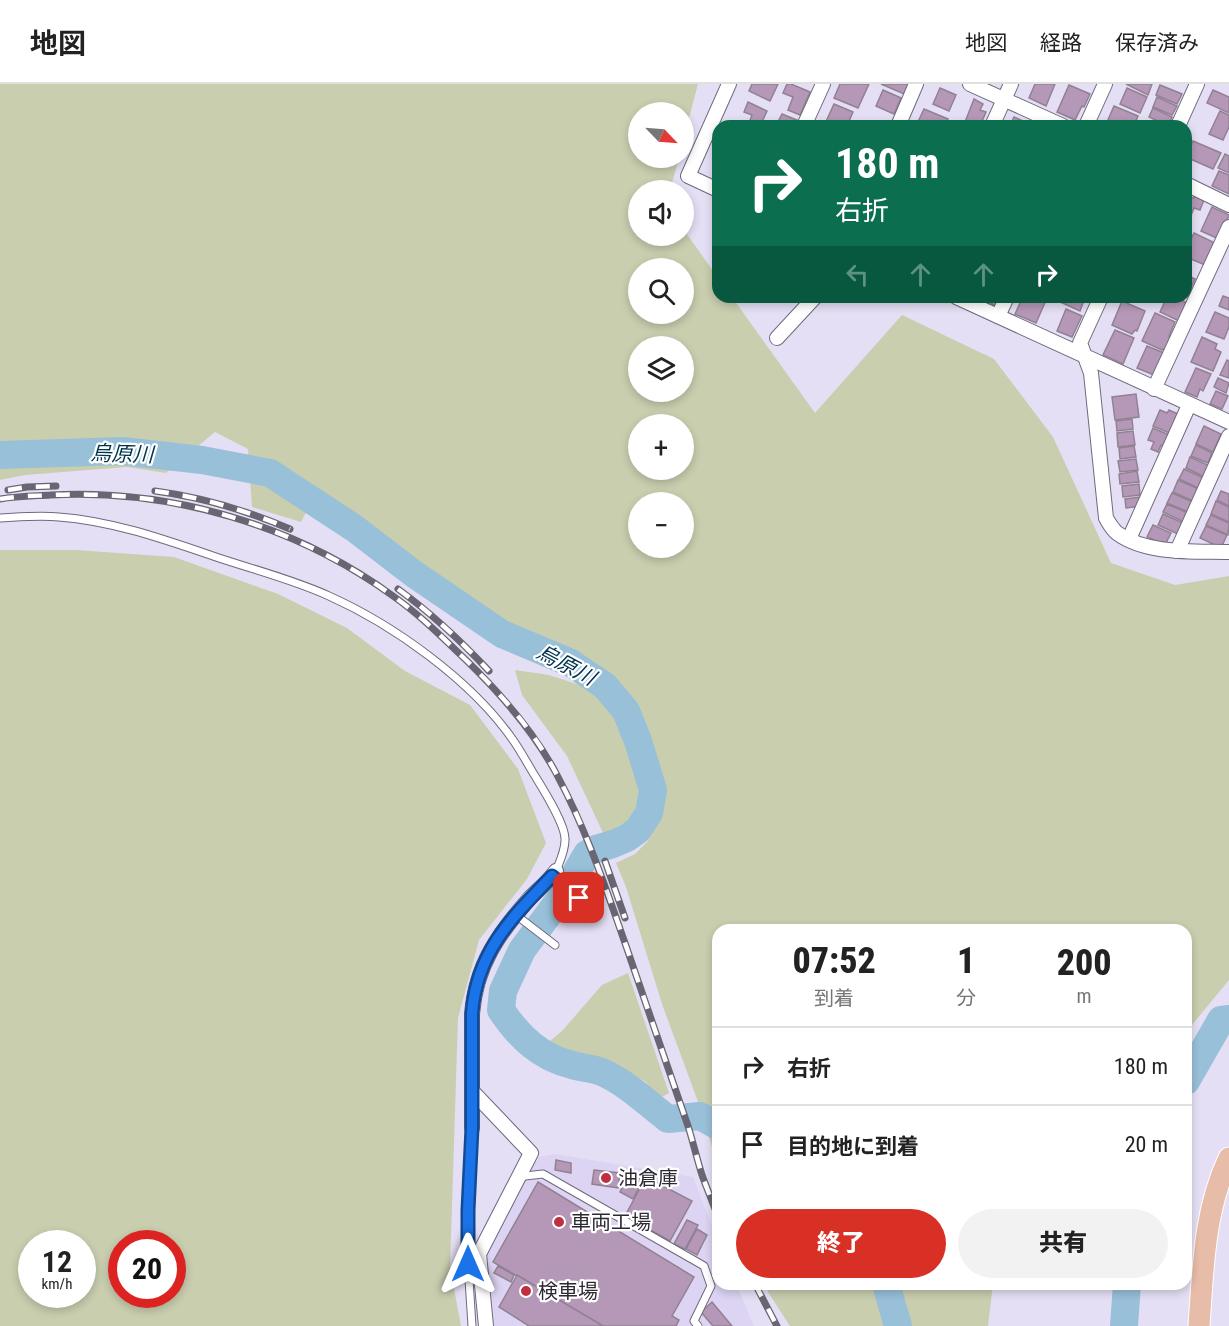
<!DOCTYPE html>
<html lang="ja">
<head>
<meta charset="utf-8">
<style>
  :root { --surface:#fff; --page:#f2f2f2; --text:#222; --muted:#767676; --line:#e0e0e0; --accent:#d93025 }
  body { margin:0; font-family:"Roboto Condensed","Noto Sans JP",sans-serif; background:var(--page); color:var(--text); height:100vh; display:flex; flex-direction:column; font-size:22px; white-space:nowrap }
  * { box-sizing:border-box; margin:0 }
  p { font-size:20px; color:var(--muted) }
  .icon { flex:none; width:33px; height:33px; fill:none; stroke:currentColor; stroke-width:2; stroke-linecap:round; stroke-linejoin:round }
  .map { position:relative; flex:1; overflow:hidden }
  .drawer { position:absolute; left:712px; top:840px; width:480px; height:366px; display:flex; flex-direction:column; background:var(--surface); border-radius:18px; box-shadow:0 3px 9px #0003 }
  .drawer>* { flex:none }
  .hud { position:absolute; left:712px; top:36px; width:480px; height:183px; border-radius:18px; box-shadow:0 3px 9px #0003; background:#0b6e4f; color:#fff; overflow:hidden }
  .needle { width:39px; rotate:115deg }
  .tools { position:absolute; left:628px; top:18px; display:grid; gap:12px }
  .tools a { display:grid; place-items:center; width:66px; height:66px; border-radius:50%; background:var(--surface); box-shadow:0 3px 9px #0003; font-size:30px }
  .speed { position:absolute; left:18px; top:1146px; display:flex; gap:12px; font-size:30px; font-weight:700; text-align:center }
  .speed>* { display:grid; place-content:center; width:78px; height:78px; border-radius:50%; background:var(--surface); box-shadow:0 3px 9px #0003; line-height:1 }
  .speed small { font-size:15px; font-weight:400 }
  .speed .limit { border:9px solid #d22; background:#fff; color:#111 }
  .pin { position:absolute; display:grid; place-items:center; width:51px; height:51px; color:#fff; margin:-26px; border-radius:12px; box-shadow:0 3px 9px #0006 }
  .me { position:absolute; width:66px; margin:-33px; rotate:0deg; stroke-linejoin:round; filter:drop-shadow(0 0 4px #0008) }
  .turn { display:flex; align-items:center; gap:21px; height:126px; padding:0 24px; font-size:27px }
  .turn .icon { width:78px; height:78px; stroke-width:2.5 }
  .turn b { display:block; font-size:42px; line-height:51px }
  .lanes { display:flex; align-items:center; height:57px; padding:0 24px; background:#0003; justify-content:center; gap:30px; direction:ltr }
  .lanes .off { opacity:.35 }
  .eta { display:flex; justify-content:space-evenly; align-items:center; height:102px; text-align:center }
  .eta b { font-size:36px; font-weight:800; line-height:42px }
  .action { display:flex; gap:12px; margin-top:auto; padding:12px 24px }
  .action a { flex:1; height:69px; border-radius:36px; background:var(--accent); color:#fff; font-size:24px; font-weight:800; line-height:69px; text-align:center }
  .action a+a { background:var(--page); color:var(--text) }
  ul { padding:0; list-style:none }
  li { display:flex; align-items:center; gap:18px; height:78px; padding:0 24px; border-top:2px solid var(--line) }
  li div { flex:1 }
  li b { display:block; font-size:22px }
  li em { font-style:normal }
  header { display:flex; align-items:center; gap:36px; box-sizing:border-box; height:84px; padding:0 30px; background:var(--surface); border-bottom:2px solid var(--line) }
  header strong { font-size:28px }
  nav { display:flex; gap:33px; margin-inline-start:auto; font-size:21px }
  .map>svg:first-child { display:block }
</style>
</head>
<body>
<header>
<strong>地図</strong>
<nav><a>地図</a><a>経路</a><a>保存済み</a></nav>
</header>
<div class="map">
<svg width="1229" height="1242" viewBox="0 0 1229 1242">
  <rect width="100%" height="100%" fill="#e5dff5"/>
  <!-- built -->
  <polygon fill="#dcd4f2" points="555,1070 693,1093 718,1157 718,1200 736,1200 754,1242 493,1242 486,1169 530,1083 540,1073"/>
  <!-- green -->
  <g fill="#c9ceaf" fill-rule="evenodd">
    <path d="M0 0H698L684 53V28H639V74H679L670 106H639V152H684V146L718 194V213H732L815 329 902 231 994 275 1053 353 1111 479 1175 501 1229 492V896L1187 947 1186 846H718V1082L697 1015 662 920 626 803 616 779 635 770 648 757 658 738 657 717C640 723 637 736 623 745 618 749 611 750 605 753L567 672 522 611 515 586 549 591 589 604 602 587 488 548 416 500 315 411 301 438 252 423 248 365 215 348 166 389 127 383 25 391 0 396ZM639 184H684V230H639ZM639 262H684V308H639ZM639 340H684V386H639ZM639 418H684V464H639Z"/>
    <path d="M0 466H76L174 473 278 510 347 544 405 587 470 621 518 685 546 759 527 795 479 856 458 934 450 1183 461 1242H0ZM32 1160H82V1210H32ZM122 1160H172V1210H122Z"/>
    <polygon points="628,889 669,1009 656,1016 646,998 613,982 569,974 550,957 562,947 602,901"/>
    <polygon points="765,1200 993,1200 988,1242 790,1242 768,1208"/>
  </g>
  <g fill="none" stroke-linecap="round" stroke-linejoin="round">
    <!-- river -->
    <g stroke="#98c0d9" stroke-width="28">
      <path d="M0 371 122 367 202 376 270 389 354 444 414 490 502 550 571 579 605 602 626 627 638 657 653 706 649 729 638 746 627 754 613 760 596 765 587 770 563 811 522 866 503 907 501 926C519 953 540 973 572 981 582 984 594 984 604 989 628 1000 647 1019 668 1035L700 1032 718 1042"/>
      <polyline points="1186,997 1221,936 1229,935"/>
      <polyline points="886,1200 898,1242"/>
      <polyline points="1124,1242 1127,1200"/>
    </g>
  </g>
  <!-- building -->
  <g fill="#b598b7" stroke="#918192" stroke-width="1.5">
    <polygon points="752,0 778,0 770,17 749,7"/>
    <polygon points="787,0 791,0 810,8 800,31 788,26 793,13 783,9"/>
    <polygon points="840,0 869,0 858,24 834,14"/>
    <polygon points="881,0 914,0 909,12"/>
    <polygon points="1035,0 1055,0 1046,22 1029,14"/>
    <polygon points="1126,0 1152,0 1148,11"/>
    <polygon points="1069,1 1090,10 1084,23 1082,22 1075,36 1057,28"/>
    <polygon points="1160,1 1182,10 1177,20 1156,11"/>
    <polygon points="940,4 956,11 949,27 933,20"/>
    <polygon points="1127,4 1147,13 1140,29 1120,20"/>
    <polygon points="883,6 901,14 894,30 876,22"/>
    <polygon points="1213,6 1229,13 1229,29 1207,19"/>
    <polygon points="1157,13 1177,22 1172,31 1153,23"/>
    <polygon points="974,15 983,20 980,26 986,28 980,42 975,42 965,38"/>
    <polygon points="748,18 767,27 760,42 749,39 752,31 744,28"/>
    <polygon points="834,20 853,28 847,42 824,42"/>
    <polygon points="1114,22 1138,32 1134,42 1117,42 1118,41 1108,36"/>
    <polygon points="1153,24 1172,33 1168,42 1149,33"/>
    <polygon points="924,25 948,35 945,42 922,42 917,40"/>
    <polygon points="1220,27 1229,31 1229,43 1223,56 1209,50"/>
    <polygon points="782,30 799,37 797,42 776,42"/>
    <polygon points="1014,33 1034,42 1010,42"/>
    <polygon points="1193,57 1221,69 1213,85 1186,73"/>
    <polygon points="1225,70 1229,72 1229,89 1218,84"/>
    <polygon points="1219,87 1229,91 1229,110 1212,102"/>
    <polygon points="1186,111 1193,114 1195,112 1204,116 1200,126 1194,124 1187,141"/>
    <polygon points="1212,123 1229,131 1219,155 1201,147"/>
    <polygon points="1194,149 1215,159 1205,181 1186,173 1186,165"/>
    <polygon points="1186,185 1190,187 1188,192 1195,195 1189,208 1186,207"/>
    <polygon points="1223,212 1229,214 1229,226 1219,222"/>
    <polygon points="977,213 1000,213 996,222"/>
    <polygon points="1020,213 1047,214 1036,239 1015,230 1021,217 1019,216"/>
    <polygon points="1057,213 1078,213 1084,216 1080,227 1056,216"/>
    <polygon points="1167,213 1185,213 1183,217 1187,219 1179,237 1160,228"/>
    <polygon points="1122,217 1145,227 1137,247 1135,246 1132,250 1112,241"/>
    <polygon points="1066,225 1082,232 1072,253 1057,247"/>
    <polygon points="1215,228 1229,234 1229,243 1224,255 1206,248"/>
    <polygon points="1155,229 1175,238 1169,252 1170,253 1165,266 1163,265 1162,266 1142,257"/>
    <polygon points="1115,246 1134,254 1123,280 1103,271"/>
    <polygon points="1202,253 1217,260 1215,265 1221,268 1213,287 1191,278"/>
    <polygon points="1147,262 1164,269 1154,291 1137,284"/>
    <polygon points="1227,276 1229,277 1229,294 1220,291"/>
    <polygon points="1196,284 1211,290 1203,307 1200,305 1197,313 1185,308"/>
    <polygon points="1218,294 1229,299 1226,309 1214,303"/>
    <polygon points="1216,307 1228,312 1222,325 1210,320"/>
    <polygon points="1136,310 1139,333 1115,336 1112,313"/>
    <polygon points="1160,326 1167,329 1169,326 1180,331 1172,350 1153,342"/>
    <polygon points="1132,335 1133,345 1117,347 1116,337"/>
    <polygon points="1204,342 1221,350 1213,368 1196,360"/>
    <polygon points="1153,344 1169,351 1164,363 1161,361 1158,368 1151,365 1154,358 1148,356"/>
    <polygon points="1133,347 1135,361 1118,363 1117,349"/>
    <polygon points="1196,361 1212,369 1208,379 1191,372"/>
    <polygon points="1134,362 1136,373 1120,375 1119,364"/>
    <polygon points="1190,373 1210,382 1205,393 1186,384"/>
    <polygon points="1136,375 1138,386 1120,388 1118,377"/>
    <polygon points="1184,385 1204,394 1200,405 1179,395"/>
    <polygon points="1137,387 1139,398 1120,400 1119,390"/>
    <polygon points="1178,396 1199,405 1193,417 1173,408"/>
    <polygon points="1139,400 1140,411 1123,413 1122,402"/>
    <polygon points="1221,407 1229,410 1229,422 1217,416"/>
    <polygon points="1172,409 1193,418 1188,428 1167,419"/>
    <polygon points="1140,413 1141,422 1126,424 1125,415"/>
    <polygon points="1216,417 1229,423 1229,438 1211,430"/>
    <polygon points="1167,420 1188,429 1184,438 1163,428"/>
    <polygon points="1163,430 1183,439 1178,450 1158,441"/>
    <polygon points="1211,431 1229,439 1228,451 1206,441"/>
    <polygon points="1153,441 1171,449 1165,461 1147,453"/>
    <polygon points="1206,442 1227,451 1221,464 1200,454"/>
    <polygon points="556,1076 571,1079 571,1089 555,1086"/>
    <polygon points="594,1086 620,1089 618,1104 592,1100"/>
    <polygon points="630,1088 643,1096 633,1115 620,1108"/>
    <polygon points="646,1093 692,1117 670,1157 625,1132"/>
    <polygon points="538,1098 694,1193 672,1232 679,1236 676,1242 603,1242 493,1178"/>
    <polygon points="687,1136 698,1141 685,1165 674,1160"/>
    <polygon points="697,1145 707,1151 697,1171 686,1165"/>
    <polygon points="498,1182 514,1191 511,1198 494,1189"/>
    <polygon points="517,1191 603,1242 529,1242 499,1223"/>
    <polygon points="712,1218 732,1242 713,1242 701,1228"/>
  </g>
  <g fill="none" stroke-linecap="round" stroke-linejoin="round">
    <defs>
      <g id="service">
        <path d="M0 434C20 433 39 431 59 433 112 437 163 455 213 472 251 485 292 495 329 512 394 541 472 597 513 656 520 666 526 677 532 687 541 702 566 740 565 756 565 767 560 777 556 787"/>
        <polyline points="552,792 586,820"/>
        <polyline points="516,831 555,861"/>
        <polyline points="472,1044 468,1126 468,1180 472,1242"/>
        <polyline points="521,1090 525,1092 543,1090 704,1182 711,1202 694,1237 698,1242"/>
      </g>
      <g id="minor">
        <polyline points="970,0 1063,42"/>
        <polyline points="804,42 823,0"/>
        <polyline points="898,42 916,0"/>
        <polyline points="992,42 1011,0"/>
        <polyline points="1086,42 1105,0"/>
        <polyline points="1178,42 1197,0"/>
        <polyline points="1186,100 1229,121"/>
        <polyline points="718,106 688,92 729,0"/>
        <polyline points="956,213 1229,338"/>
        <path d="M1101 213 1080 259 1091 289 1106 434C1109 439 1112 445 1117 449 1147 471 1194 467 1229 468"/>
        <polyline points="998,232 1007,213"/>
        <polyline points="777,254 815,213"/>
        <polyline points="1154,305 1229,143"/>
        <polyline points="1129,455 1189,321"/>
        <polyline points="1177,467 1229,352"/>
        <polyline points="472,1007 531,1069 479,1170 486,1242"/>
        <path d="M472 1044V930C476 881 498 850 530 814 539 805 549 797 556 787"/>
      </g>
      <path id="primary" d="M1199 1242C1203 1185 1204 1126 1229 1074"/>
    </defs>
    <!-- service casing -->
    <use href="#service" stroke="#6f697d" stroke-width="9"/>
    <!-- minor casing -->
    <use href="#minor" stroke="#6f697d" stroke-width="16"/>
    <!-- primary casing -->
    <use href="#primary" stroke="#fff" stroke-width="23"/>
    <!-- service -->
    <use href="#service" stroke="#fff" stroke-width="7"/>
    <!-- minor -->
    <use href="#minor" stroke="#fff" stroke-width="14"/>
    <!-- primary -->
    <use href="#primary" stroke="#e7bca8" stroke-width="21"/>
    <defs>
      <g id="rail">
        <polyline points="8,406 27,403 56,402"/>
        <path d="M155 407C201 413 248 427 290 445"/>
        <path d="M0 415C17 412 34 412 51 411 172 405 295 441 393 512 420 531 442 553 466 576 501 610 534 647 557 691 586 745 605 802 625 859 646 920 667 981 688 1042 693 1058 697 1075 702 1091 707 1105 713 1119 718 1133"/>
        <path d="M398 505C431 529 461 557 489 587"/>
        <polyline points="605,777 625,834"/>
        <polyline points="755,1200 777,1242"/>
      </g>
    </defs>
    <!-- rail casing -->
    <use href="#rail" stroke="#696572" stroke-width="7"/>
    <!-- rail -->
    <use href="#rail" stroke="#fff" stroke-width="4.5" stroke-dasharray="14" stroke-linecap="butt"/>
  </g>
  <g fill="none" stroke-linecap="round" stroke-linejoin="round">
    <defs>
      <path id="route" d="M468 1180V1126L472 1044V930C476 869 512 833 552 792L579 814"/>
    </defs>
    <!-- route casing -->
    <use href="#route" stroke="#114b97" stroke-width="15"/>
    <!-- route -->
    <use href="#route" stroke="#1a73e8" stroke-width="10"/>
  </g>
  <!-- markers -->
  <g fill="#bf2f3f" stroke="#fff" stroke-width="2">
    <circle cx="606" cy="1094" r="6"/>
    <circle cx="559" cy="1138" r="6"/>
    <circle cx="526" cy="1207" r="6"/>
  </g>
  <g text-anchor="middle" stroke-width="4.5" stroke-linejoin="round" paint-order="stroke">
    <!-- poi labels -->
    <g font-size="20" fill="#2c2932" stroke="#fff" text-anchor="start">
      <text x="618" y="1101">油倉庫</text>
      <text x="571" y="1145">車両工場</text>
      <text x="538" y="1214">検車場</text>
    </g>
    <!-- water labels -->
    <g font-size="21" font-style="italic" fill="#00344e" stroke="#fff">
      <text transform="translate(122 370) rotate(2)" y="7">烏原川</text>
      <text transform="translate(566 581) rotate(28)" y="7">烏原川</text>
    </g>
  </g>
</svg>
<div class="tools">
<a><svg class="needle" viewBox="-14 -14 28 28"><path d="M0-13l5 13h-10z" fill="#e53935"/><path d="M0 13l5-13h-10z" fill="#767676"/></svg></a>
<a><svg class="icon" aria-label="sound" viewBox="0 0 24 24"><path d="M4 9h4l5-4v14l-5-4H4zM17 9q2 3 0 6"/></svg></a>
<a><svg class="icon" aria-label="search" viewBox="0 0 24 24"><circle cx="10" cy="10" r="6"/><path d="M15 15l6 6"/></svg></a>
<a><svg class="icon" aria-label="layers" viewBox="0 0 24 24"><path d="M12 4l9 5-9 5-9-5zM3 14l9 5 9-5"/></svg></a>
<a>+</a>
<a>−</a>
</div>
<div class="speed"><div>12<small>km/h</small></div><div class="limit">20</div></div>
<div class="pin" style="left:579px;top:814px;background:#d93025"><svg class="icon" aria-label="arrive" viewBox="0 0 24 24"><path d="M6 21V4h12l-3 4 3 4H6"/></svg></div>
<svg class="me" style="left:468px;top:1180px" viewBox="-20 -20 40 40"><path d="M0-17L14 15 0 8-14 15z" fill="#1a73e8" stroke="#fff" stroke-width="4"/></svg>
<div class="hud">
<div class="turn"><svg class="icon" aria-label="right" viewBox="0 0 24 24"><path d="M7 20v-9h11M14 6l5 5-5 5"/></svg><div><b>180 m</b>右折</div></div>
<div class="lanes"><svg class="icon off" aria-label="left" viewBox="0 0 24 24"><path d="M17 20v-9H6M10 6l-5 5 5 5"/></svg><svg class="icon off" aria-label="ahead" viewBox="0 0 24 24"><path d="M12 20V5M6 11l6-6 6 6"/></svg><svg class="icon off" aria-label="ahead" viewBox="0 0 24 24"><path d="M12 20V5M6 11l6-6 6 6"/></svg><svg class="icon" aria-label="right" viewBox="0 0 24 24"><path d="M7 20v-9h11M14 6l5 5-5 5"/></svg></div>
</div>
<section class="drawer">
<div class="eta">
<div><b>07:52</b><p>到着</p></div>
<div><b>1</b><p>分</p></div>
<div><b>200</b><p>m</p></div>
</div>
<ul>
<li><svg class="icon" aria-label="right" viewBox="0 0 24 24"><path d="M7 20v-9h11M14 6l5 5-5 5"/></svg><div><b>右折</b></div><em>180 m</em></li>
<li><svg class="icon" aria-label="arrive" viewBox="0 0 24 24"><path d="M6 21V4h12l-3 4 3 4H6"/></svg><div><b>目的地に到着</b></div><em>20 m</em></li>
</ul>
<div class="action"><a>終了</a><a>共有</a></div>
</section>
</div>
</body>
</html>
